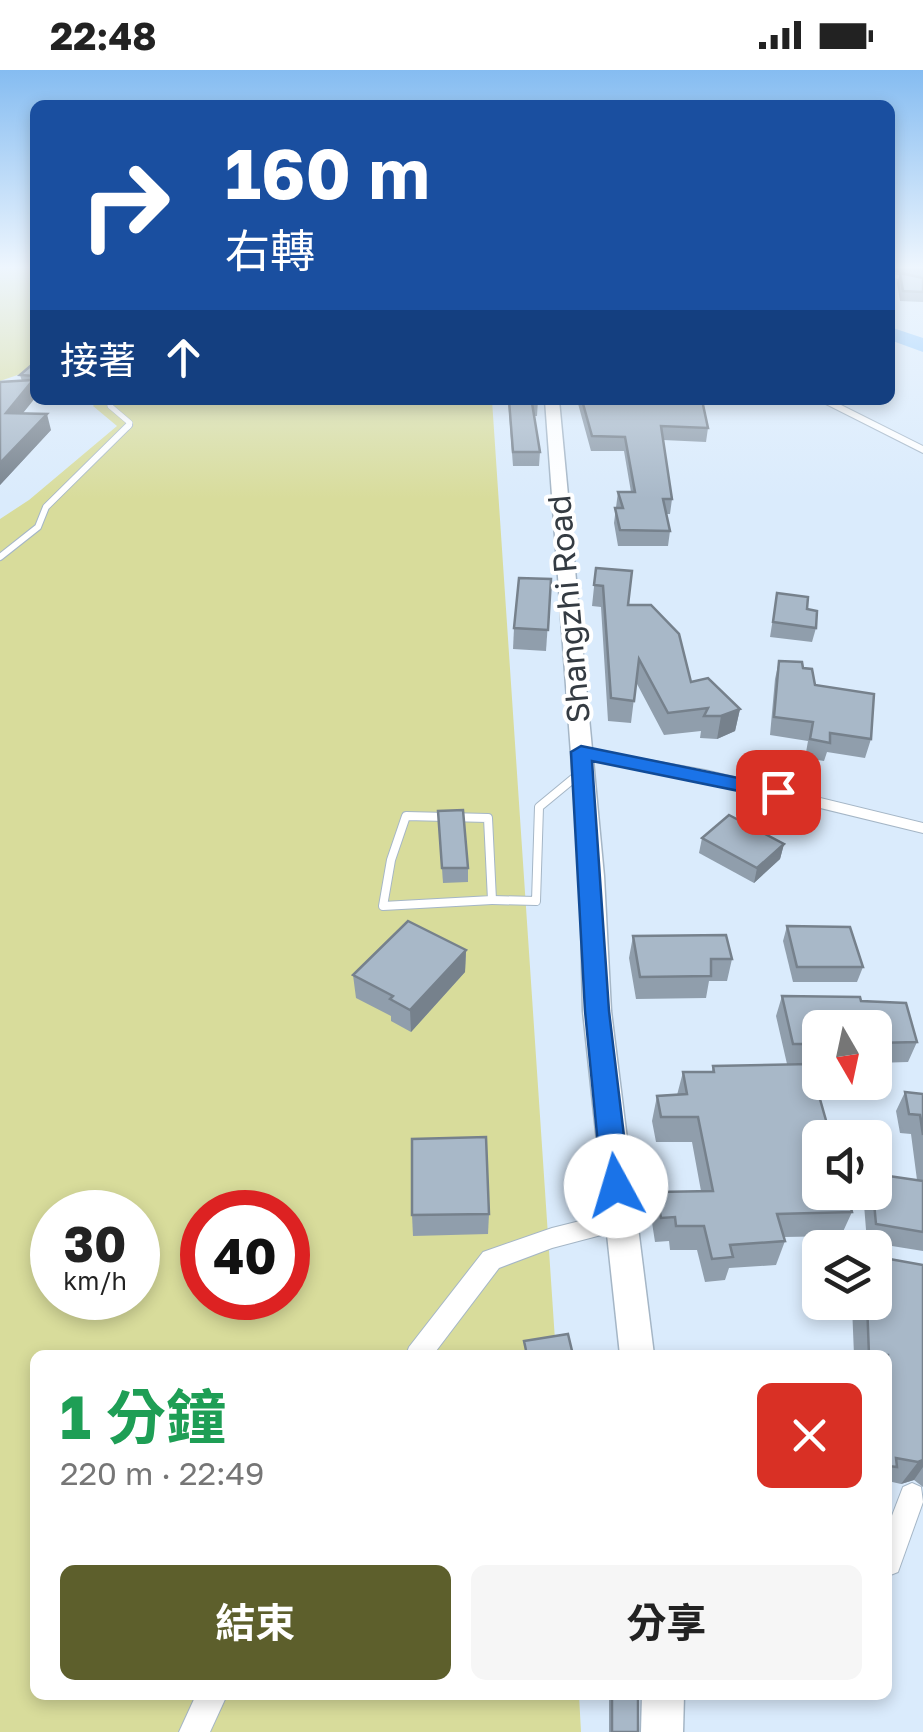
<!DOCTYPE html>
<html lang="zh-TW">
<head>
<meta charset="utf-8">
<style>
  :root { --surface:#fff; --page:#f6f6f6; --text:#222; --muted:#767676; --accent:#5d5f2c }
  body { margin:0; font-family:"Golos Text","Noto Sans TC",sans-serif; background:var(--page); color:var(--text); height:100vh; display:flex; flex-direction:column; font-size:38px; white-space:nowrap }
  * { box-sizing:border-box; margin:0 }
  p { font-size:32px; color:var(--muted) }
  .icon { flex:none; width:55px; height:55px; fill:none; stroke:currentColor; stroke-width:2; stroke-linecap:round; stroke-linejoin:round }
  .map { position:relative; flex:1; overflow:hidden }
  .side { position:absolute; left:30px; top:1280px; width:862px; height:350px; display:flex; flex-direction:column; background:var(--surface); border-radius:15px; box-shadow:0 5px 15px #0003 }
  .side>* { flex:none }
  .guide { position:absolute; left:30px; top:30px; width:865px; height:305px; border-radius:15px; box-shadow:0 5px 15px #0003; background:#1a4fa0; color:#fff; overflow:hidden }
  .needle { width:65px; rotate:171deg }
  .buttons { position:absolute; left:802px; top:940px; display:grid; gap:20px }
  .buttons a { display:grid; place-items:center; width:90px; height:90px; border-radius:15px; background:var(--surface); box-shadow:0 5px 15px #0003; font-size:50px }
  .speed { position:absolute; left:30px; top:1120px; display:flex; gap:20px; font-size:50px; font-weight:700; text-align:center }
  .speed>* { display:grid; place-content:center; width:130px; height:130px; border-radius:50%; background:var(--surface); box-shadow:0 5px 15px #0003; line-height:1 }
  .speed small { font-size:25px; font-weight:400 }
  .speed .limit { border:15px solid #d22; background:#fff; color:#111 }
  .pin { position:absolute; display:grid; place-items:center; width:85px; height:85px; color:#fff; margin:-42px; border-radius:20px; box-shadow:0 5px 15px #0006 }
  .me { position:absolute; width:110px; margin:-55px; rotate:354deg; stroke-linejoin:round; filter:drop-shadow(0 0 8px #0008) }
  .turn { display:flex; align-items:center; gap:35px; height:210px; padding:0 30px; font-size:45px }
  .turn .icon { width:130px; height:130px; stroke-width:2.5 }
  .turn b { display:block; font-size:70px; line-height:85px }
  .then { display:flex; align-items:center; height:95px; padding:0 30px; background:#0003; gap:20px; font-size:38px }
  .round { display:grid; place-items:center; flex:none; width:105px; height:105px; border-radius:15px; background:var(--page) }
  .summary { display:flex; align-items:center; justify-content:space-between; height:170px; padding:0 30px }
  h1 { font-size:60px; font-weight:700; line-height:75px; color:#1e9e55 }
  .action { display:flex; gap:20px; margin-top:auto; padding:20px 30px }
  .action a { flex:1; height:115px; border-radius:15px; background:var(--accent); color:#fff; font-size:40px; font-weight:700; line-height:115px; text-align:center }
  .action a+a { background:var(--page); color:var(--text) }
  .status { display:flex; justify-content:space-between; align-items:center; height:70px; padding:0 50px; background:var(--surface); direction:ltr }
  .status svg { height:28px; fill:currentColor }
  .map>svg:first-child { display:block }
</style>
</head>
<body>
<div class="status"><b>22:48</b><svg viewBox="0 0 49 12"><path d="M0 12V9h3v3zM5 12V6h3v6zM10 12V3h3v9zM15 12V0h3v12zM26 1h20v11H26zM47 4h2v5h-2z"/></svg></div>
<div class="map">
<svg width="923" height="1662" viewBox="0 0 923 1662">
  <rect width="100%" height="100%" fill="#daebfc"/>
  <!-- green -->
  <g fill="#d8dc9b" fill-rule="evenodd">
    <polygon points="0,196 35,196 35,299 0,311"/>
    <path d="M98 330H492L556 1285H35V1625H579L581 1662H0V449L29 430 117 356 93 336ZM52 1142H138V1228H52ZM202 1142H288V1228H202Z"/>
  </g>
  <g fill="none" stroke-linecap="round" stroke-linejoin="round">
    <!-- river -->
    <polygon fill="#90c9fe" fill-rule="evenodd" points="890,257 923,268 923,282 890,270"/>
    <defs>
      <polyline id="lane-far2" points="109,330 110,336 130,353 128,357"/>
      <polyline id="lane-far1" points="0,487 38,457 46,437 129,355"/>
      <g id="lane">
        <polygon points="406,746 488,748 492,830 383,836 391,790"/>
        <polyline points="492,830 536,831 539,737 579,704"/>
      </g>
      <g id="street">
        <polygon points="890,203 923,211 923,215 890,207"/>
        <polygon points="818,330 831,330 923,376 923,383"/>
        <polygon points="581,678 705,700 923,753 923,763 705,710 576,686 573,683"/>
        <polygon points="620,1141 628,1144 631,1151 628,1158 552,1178 499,1198 433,1285 406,1285 409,1277 483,1182 552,1158"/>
        <polygon points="912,1413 921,1417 923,1432 898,1502 888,1506 888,1456 903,1417"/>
        <polygon points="196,1625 227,1625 210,1662 179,1662"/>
      </g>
      <g id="secondary">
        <polygon points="545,330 559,330 604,806 611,941 654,1285 620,1285 583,941 580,806"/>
        <polygon points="642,1625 684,1625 683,1662 641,1662"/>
      </g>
    </defs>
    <!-- lane-far2 casing -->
    <use href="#lane-far2" stroke="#a5b6c6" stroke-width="6"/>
    <!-- lane-far1 casing -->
    <use href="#lane-far1" stroke="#a5b6c6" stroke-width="8"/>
    <!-- lane casing -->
    <use href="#lane" stroke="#a5b6c6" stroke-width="10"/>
    <!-- street casing -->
    <use href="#street" stroke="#a5b6c6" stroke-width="2"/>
    <!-- secondary casing -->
    <use href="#secondary" stroke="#a5b6c6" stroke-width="3"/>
    <!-- lane-far2 -->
    <use href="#lane-far2" stroke="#fff" stroke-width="5"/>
    <!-- lane-far1 -->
    <use href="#lane-far1" stroke="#fff" stroke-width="6"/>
    <!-- lane -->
    <use href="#lane" stroke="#fff" stroke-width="8"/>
    <!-- street -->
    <use href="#street" fill="#fff" fill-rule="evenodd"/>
    <!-- secondary -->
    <use href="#secondary" fill="#fff" fill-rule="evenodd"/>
  </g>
  <!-- wall -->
  <g fill="#909eac">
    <polygon points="890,196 923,196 923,207 890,201"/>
    <polygon points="900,203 923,208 923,232 900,231 897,213"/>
    <polygon points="35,292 35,328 23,343 51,360 0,415 0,312 22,311 20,305"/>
    <polygon points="508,330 538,330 537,346 534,346 540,382 539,396 513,396"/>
    <polygon points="577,330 702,330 708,358 706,372 663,370 672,429 670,444 666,444 670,461 668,476 618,476 614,453 618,422 631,422 624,381 591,381"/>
    <polygon points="596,498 691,612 740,639 735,661 717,669 700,668 701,661 664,665 636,612 631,653 608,651 601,537 592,536"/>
    <polygon points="551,509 546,581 513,579 514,558"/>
    <polygon points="777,523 807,539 816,558 812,572 770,567"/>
    <polygon points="779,591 803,598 815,615 871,669 865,688 827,682 824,691 805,688 808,671 770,665 775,609"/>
    <polygon points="438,741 468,798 468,812 443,813"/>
    <polygon points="702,768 784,774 780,789 754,813 699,783"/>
    <polygon points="787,856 863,897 857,912 793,912 783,871"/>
    <polygon points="633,866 732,889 727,911 709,911 706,928 636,929 629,888"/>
    <polygon points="466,880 465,902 411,962 391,951 391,946 356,928 353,905"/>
    <polygon points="782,926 861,931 917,972 908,992 875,993 875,958 820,958 820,993 787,994 776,946"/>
    <polygon points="713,996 852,1142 841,1166 784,1167 785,1171 776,1195 729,1198 725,1210 705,1212 697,1180 670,1180 669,1171 655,1172 651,1146 656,1122 701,1121 692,1072 656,1072 652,1051 657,1026 677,1025 683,1002 712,1002"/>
    <polygon points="905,1022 923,1024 923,1181 867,1172 863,1122 875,1122 917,1110 911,1064 900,1063 896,1041"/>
    <polygon points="489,1144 488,1164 413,1166 412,1145"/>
    <polygon points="884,1188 923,1195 923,1417 914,1410 901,1414 888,1411 888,1285 854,1285 852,1236 854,1232 875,1232 875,1204"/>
    <rect x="609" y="1625" width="29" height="37"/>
  </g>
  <!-- shaded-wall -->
  <g fill="#76818c">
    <polygon points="33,310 35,328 10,359 6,343"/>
    <polygon points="47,344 51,360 0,415 0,393"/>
    <polygon points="740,639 735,661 717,669 721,646"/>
    <polygon points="784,774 780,789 754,813 757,798"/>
    <polygon points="466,880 465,902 411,962 410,940"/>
    <polygon points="923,1390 923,1397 914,1410 901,1414 918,1392"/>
  </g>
  <!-- building -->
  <g fill="#a8b8c8" stroke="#76818c" stroke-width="2.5">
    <polygon points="900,203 923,208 923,222 903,221"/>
    <polygon points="35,292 35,306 20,305"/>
    <polygon points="33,310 6,343 47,344 0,393 0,312"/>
    <polygon points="509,330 538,330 538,333 532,333 540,382 513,382"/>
    <polygon points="582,330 702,330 708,358 661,356 672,429 663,429 670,461 620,460 615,438 623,438 618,422 635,422 625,367 592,366"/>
    <polygon points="596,498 632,501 628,535 651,535 679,564 691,612 708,608 740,639 721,646 704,646 708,638 668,643 639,589 634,631 611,628 603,516 594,515"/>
    <polygon points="519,508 551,509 548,560 514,558"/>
    <polygon points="777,523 808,527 807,539 817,541 816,558 773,552"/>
    <polygon points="779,591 802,592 803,598 812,599 815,615 874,624 871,669 830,663 830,673 810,669 813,652 774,647"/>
    <polygon points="463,740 468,798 442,798 438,741"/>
    <polygon points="729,745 784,774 757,798 702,768"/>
    <polygon points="408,851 466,880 410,940 390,929 393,926 353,905"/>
    <polygon points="787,856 850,857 863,897 797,897"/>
    <polygon points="726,865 732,889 711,889 711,906 640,907 633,866"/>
    <polygon points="782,926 860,927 861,931 906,933 917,972 875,973 875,958 820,958 820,974 793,974"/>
    <polygon points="810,994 831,1068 820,1068 820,1122 847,1122 852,1142 777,1144 785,1171 730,1175 733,1187 712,1189 704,1156 676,1156 675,1147 661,1148 656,1122 713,1121 698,1047 661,1047 657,1026 687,1024 683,1002 714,1002 713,996"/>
    <polygon points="905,1022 923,1024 923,1065 920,1045 909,1044"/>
    <polygon points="486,1067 489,1144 412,1145 412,1069"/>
    <polygon points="875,1104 923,1111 923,1162 876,1154 873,1122 875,1122"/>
    <polygon points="884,1188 923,1195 923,1390 918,1392 896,1388 897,1397 888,1396 888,1285 869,1285 867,1232 875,1232 875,1209 885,1208"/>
    <polygon points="568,1264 573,1285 527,1285 524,1271"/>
    <rect x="612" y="1625" width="26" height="37"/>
  </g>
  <!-- sky -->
  <linearGradient id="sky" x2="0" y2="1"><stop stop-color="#85bcf1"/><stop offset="0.46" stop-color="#eef6fe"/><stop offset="1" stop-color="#eef6fe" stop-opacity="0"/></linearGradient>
  <rect width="923" height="429" fill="url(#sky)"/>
  <!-- route -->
  <polygon fill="#1a73e8" stroke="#114b97" stroke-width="2.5" points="581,676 778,716 788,722 778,729 592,691 609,941 630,1116 626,1125 616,1128 606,1125 602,1116 585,941 571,682"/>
  <g text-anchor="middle" stroke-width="8" stroke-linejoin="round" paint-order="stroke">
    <!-- street labels -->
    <g font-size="32" fill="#343b42" stroke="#fff">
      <text transform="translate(569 539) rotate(-95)" y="11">Shangzhi Road</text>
    </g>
  </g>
</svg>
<div class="buttons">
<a><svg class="needle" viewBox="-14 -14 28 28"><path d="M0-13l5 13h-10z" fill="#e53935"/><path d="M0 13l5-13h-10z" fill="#767676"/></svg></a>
<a><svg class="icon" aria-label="sound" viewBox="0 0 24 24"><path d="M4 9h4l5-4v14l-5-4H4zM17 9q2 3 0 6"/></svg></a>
<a><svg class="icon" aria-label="layers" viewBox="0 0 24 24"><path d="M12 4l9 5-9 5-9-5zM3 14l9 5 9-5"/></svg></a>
</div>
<div class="speed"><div>30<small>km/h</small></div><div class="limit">40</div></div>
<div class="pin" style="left:778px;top:722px;background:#d93025"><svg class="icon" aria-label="arrive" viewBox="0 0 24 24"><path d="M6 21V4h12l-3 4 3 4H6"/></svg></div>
<svg class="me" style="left:616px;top:1116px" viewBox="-20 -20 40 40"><circle r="19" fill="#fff"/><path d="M0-13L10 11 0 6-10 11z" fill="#1a73e8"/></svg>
<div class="guide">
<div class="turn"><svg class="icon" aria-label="right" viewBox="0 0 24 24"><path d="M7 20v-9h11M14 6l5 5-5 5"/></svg><div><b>160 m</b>右轉</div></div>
<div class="then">接著<svg class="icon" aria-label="ahead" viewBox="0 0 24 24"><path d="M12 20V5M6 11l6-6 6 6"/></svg></div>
</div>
<section class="side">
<div class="summary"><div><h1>1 分鐘</h1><p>220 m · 22:49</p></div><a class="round" style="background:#d93025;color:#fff"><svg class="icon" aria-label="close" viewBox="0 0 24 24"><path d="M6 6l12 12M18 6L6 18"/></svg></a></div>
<div class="action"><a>結束</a><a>分享</a></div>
</section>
</div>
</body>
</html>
